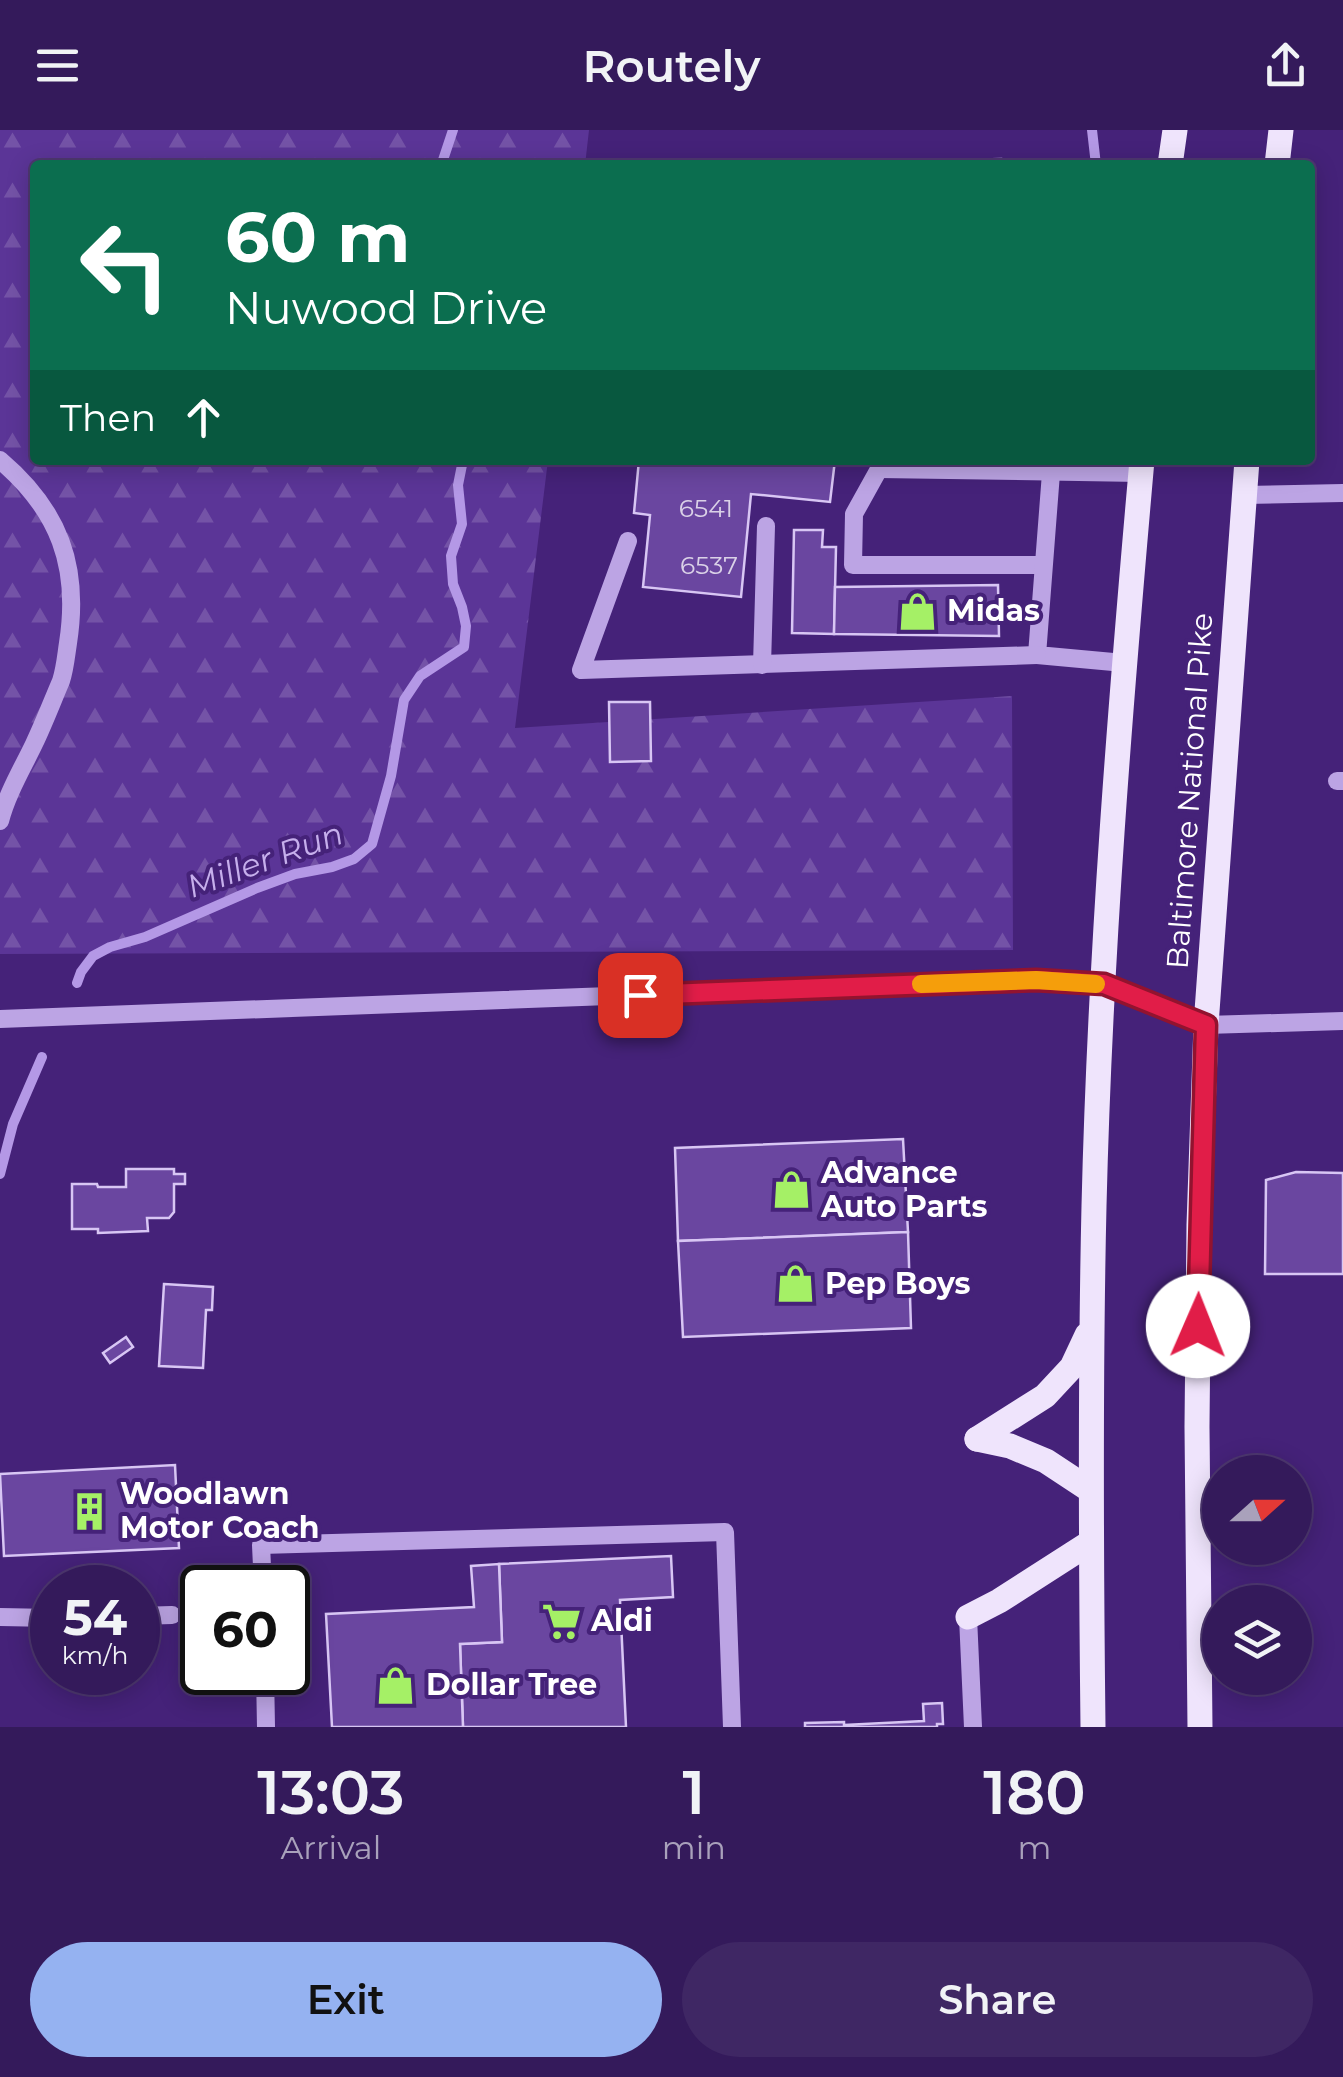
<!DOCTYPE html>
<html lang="en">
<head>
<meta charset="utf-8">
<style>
  :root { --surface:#341a5b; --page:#3f2764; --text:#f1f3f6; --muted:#a9a1bb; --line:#4e3871; --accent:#95b2f1 }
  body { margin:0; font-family:Montserrat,sans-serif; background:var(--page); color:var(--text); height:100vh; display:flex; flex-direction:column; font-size:38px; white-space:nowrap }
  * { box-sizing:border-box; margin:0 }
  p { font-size:32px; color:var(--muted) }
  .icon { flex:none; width:55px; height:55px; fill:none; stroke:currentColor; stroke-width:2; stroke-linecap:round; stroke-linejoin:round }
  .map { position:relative; height:1597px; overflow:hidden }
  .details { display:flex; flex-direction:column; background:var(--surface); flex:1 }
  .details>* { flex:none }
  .hud { position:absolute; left:30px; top:30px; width:1285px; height:305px; border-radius:10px; box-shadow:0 5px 25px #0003,0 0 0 2px var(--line); background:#0b6e4f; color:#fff; overflow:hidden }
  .needle { width:65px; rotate:69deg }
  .tools { position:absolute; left:1202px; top:1325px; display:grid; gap:20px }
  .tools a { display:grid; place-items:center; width:110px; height:110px; border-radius:50%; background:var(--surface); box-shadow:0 5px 25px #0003,0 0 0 2px var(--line); font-size:50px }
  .speed { position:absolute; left:30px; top:1435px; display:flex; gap:20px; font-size:50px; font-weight:700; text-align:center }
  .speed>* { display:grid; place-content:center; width:130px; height:130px; border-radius:50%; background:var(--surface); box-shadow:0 5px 25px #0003,0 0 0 2px var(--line); line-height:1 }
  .speed small { font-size:25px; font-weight:400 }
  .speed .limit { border:5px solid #111; border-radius:15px; background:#fff; color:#111 }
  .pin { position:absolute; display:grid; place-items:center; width:85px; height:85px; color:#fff; margin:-42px; border-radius:20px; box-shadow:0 5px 15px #0006 }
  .me { position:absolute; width:110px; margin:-55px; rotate:1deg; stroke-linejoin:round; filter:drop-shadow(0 0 8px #0008) }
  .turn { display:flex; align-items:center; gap:35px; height:210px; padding:0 30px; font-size:45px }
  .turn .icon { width:130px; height:130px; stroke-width:2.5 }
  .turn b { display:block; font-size:70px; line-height:85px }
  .then { display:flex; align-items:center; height:95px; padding:0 30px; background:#0003; gap:20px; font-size:38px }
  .eta { display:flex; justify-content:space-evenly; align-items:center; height:170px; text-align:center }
  .eta b { font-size:60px; font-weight:600; line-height:70px }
  .cta { display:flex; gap:20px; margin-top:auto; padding:20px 30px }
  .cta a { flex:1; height:115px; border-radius:60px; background:var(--accent); color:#111; font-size:40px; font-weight:600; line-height:115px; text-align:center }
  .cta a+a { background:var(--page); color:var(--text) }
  header { display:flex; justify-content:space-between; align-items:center; height:130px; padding:0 30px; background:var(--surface); font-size:45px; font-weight:600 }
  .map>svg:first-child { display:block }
</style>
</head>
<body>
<header><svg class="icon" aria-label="menu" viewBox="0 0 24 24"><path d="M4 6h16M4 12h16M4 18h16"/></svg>Routely<svg class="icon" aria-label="share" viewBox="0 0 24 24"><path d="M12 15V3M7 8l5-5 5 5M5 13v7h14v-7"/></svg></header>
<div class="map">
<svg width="1343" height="1597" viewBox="0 0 1343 1597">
  <defs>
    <pattern id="forest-firs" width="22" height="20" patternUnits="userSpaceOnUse" patternTransform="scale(2.5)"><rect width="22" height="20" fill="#5b3597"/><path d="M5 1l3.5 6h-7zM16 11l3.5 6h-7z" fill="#7453a7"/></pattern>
  </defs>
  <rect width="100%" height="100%" fill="#452279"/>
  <!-- forest -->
  <polygon fill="url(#forest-firs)" points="0,0 589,0 585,35 35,35 35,330 548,330 515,598 1012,566 1013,820 0,824"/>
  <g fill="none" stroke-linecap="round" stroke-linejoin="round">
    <!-- stream -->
    <g stroke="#b498e6" stroke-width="10">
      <polyline points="1092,0 1096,35"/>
      <polyline points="443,30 453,0"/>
      <polyline points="77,853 81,842 93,826 110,817 145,807 257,758 295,744 332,737 354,729 372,714 391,646 404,570 420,546 464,517 466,496 462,477 453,454 451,426 462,394 458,355 463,330"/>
      <polyline points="0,1044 13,994 42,927"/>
    </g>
  </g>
  <!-- building -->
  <g fill="#6a46a0" stroke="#d8c6f4" stroke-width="2.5">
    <polygon points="1001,29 1001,35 919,35 919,31"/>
    <polygon points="639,330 835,330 830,372 751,364 741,467 643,457 650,385 634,383"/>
    <polygon points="961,330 1012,330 1013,337 961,337"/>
    <polygon points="794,400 823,400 822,417 836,417 834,504 792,503"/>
    <polygon points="998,455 999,506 834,504 835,457"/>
    <polygon points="609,572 650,572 651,631 610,632"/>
    <polygon points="903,1009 908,1102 678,1111 675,1018"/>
    <polygon points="126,1039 174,1039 174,1044 185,1044 185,1054 174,1054 174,1082 169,1088 147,1088 148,1101 98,1103 98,1099 72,1099 72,1054 97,1054 98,1057 126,1057"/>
    <polygon points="1296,1042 1343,1043 1343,1144 1265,1144 1266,1050"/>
    <polygon points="908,1102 911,1198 683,1207 678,1111"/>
    <polygon points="164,1154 213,1157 212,1180 206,1180 203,1238 159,1236"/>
    <polygon points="126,1207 133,1217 110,1233 103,1223"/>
    <polygon points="175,1335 179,1418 4,1426 0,1344"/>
    <polygon points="671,1426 673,1467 620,1470 626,1597 463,1597 460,1514 502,1512 499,1434"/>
    <polygon points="499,1434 502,1512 460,1514 463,1597 332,1597 326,1484 474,1477 471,1436"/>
    <polygon points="942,1573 943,1594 937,1594 937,1597 805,1597 805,1593 844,1592 844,1595 924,1591 923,1574"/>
  </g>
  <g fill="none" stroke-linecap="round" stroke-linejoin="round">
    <!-- minor -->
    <g stroke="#bca4e4" stroke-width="18">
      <path d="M0 330C59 380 80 436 68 513 66 526 65 539 61 551 52 572 44 593 34 614 22 639 7 664 0 691"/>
      <polyline points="879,330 879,339 854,384 853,435 1043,435"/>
      <polyline points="1052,330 1037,525 1124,533"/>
      <polyline points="879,339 1141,343"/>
      <polyline points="1244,365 1343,363"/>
      <polyline points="628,411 581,540 1037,525"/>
      <polyline points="762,535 766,396"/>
      <polyline points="1337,651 1343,651"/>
      <polyline points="0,889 1035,850 1104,854 1206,895 1343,891"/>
      <polyline points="263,1458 261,1415 725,1402 732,1597"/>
      <polyline points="138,1486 172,1485"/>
      <polyline points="0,1487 52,1488"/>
      <polyline points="968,1487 973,1597"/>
      <polyline points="265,1542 266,1597"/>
    </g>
    <!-- major -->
    <g stroke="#efe4fc" stroke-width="25">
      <polyline points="1170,35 1175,0"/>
      <polyline points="1277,35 1281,0"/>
      <polyline points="977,1309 1045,1266 1072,1237 1087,1205"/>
      <polyline points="977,1309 1010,1316 1046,1331 1090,1360"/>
      <polyline points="968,1487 999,1471 1091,1412"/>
      <path d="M1093 1597C1091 1423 1090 1250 1094 1076 1100 827 1120 578 1142 330"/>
      <polyline points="1200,1597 1197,1297 1199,1095 1206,895 1247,330"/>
    </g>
  </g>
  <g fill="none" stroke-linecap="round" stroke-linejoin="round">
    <defs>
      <polyline id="route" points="640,865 1036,850 1104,854 1206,895 1198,1196"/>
    </defs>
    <!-- route casing -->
    <use href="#route" stroke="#92132f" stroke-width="25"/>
    <!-- route -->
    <use href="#route" stroke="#e11d48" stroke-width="18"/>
    <!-- slow -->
    <polyline stroke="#f59e0b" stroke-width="18" points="921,854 1036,850 1096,854"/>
  </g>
  <!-- icons -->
  <defs>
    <symbol id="shop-bare" viewBox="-9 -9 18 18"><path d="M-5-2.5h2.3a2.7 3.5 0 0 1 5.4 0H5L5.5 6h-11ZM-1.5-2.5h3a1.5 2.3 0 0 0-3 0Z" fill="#a5f066" stroke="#452279" stroke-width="2.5" paint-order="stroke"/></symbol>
    <symbol id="building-bare" viewBox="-9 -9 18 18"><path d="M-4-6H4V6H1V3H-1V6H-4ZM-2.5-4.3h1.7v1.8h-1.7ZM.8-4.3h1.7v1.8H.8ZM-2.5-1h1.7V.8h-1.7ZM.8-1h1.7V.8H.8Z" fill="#a5f066" stroke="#452279" stroke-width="2.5" paint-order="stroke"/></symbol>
    <symbol id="supermarket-bare" viewBox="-9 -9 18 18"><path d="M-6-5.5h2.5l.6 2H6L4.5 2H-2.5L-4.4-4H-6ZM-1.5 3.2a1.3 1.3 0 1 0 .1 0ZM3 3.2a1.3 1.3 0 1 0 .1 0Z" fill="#a5f066" stroke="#452279" stroke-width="2.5" paint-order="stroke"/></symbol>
  </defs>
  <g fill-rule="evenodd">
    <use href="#shop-bare" x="890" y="454" width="55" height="55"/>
    <use href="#shop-bare" x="764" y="1032" width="55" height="55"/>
    <use href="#shop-bare" x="768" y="1126" width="55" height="55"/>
    <use href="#building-bare" x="62" y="1354" width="55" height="55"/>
    <use href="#supermarket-bare" x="534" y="1464" width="55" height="55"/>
    <use href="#shop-bare" x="368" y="1528" width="55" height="55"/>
  </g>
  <g text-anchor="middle" stroke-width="8" stroke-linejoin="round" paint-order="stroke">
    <!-- number labels -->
    <g font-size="25" fill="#dad1e7">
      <text x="706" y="387">6541</text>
      <text x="709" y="444">6537</text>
    </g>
    <!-- poi labels -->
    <g font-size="30" font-weight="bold" fill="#fff" stroke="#452279" text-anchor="start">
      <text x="947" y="491">Midas</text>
      <text x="821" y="1053">Advance<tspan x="821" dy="34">Auto Parts</tspan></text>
      <text x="825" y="1164">Pep Boys</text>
      <text x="120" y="1374">Woodlawn<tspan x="120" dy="34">Motor Coach</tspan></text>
      <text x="591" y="1501">Aldi</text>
      <text x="426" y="1565">Dollar Tree</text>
    </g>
    <!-- street labels -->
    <g font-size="30" fill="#fff" stroke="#452279">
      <text transform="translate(1190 661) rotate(-86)" y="10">Baltimore National Pike</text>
    </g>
    <!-- water labels -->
    <g font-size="32" font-style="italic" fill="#c6afec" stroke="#452279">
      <text transform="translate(265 730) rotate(-20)" y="11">Miller Run</text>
    </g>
  </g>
</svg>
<div class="tools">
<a><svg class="needle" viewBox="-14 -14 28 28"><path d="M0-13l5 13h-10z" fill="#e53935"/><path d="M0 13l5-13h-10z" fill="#a9a1bb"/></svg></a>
<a><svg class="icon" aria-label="layers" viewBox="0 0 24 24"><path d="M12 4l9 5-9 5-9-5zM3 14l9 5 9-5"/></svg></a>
</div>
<div class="speed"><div>54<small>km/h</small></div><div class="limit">60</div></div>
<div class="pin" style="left:640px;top:865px;background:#d93025"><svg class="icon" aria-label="arrive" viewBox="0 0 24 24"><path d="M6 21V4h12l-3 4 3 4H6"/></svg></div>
<svg class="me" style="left:1198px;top:1196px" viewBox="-20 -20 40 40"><circle r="19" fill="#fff"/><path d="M0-13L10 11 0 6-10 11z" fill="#e11d48"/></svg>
<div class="hud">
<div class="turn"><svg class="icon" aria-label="left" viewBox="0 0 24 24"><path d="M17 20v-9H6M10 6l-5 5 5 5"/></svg><div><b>60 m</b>Nuwood Drive</div></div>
<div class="then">Then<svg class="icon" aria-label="ahead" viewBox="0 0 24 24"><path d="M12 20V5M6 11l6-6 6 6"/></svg></div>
</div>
</div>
<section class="details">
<div class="eta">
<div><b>13:03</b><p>Arrival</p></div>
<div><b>1</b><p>min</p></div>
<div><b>180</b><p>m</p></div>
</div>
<div class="cta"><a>Exit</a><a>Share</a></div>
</section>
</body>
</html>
